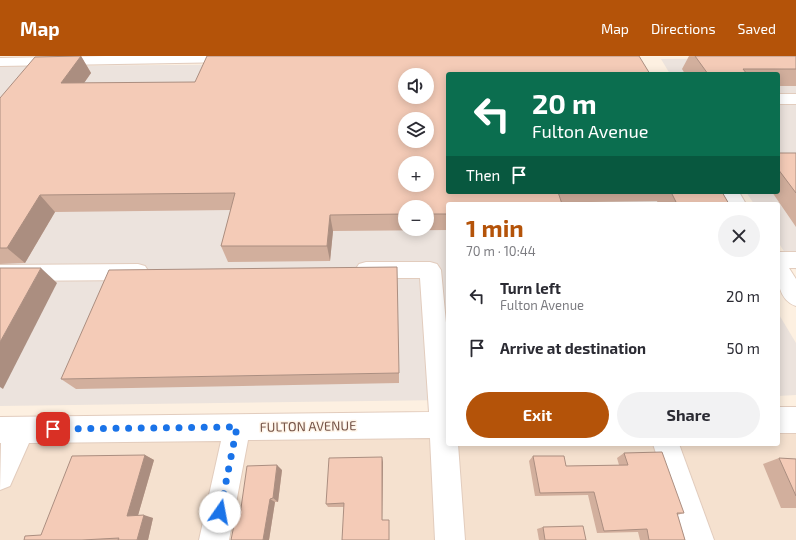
<!DOCTYPE html>
<html lang="en">
<head>
<meta charset="utf-8">
<style>
  :root { --surface:#fff; --page:#f2f2f3; --text:#2b2b33; --muted:#7c7c81; --accent:#b45309 }
  body { margin:0; font-family:"Exo 2",sans-serif; background:var(--page); color:var(--text); height:100vh; display:flex; flex-direction:column; font-size:15px; white-space:nowrap }
  * { box-sizing:border-box; margin:0 }
  p { font-size:13px; color:var(--muted) }
  .icon { flex:none; width:22px; height:22px; fill:none; stroke:currentColor; stroke-width:2; stroke-linecap:round; stroke-linejoin:round }
  .map { position:relative; flex:1; overflow:hidden }
  .details { position:absolute; left:446px; top:146px; width:334px; height:244px; display:flex; flex-direction:column; background:var(--surface); border-radius:4px; box-shadow:0 2px 10px #0003 }
  .details>* { flex:none }
  .banner { position:absolute; left:446px; top:16px; width:334px; height:122px; border-radius:4px; box-shadow:0 2px 10px #0003; background:#0b6e4f; color:#fff; overflow:hidden }
  .buttons { position:absolute; left:398px; top:12px; display:grid; gap:8px }
  .buttons a { display:grid; place-items:center; width:36px; height:36px; border-radius:50%; background:var(--surface); box-shadow:0 2px 10px #0003; font-size:20px }
  .pin { position:absolute; display:grid; place-items:center; width:34px; height:34px; color:#fff; margin:-17px; border-radius:8px; box-shadow:0 2px 6px #0006 }
  .me { position:absolute; width:44px; margin:-22px; rotate:12deg; stroke-linejoin:round; filter:drop-shadow(0 0 3px #0008) }
  .turn { display:flex; align-items:center; gap:14px; height:84px; padding:0 20px; font-size:18px }
  .turn .icon { width:52px; height:52px; stroke-width:2.5 }
  .turn b { display:block; font-size:28px; line-height:34px }
  .then { display:flex; align-items:center; height:38px; padding:0 20px; background:#0003; gap:8px; font-size:15px }
  .round { display:grid; place-items:center; flex:none; width:42px; height:42px; border-radius:21px; background:var(--page) }
  .summary { display:flex; align-items:center; justify-content:space-between; height:68px; padding:0 20px }
  h1 { font-size:24px; font-weight:700; line-height:30px; color:var(--accent) }
  .primary-button { display:flex; gap:8px; margin-top:auto; padding:8px 20px }
  .primary-button a { flex:1; height:46px; border-radius:24px; background:var(--accent); color:#fff; font-size:16px; font-weight:700; line-height:46px; text-align:center }
  .primary-button a+a { background:var(--page); color:var(--text) }
  ul { padding:0; list-style:none }
  li { display:flex; align-items:center; gap:12px; height:52px; padding:0 20px }
  li div { flex:1 }
  li b { display:block; font-size:15px }
  li em { font-style:normal }
  header { display:flex; align-items:center; gap:24px; box-sizing:border-box; height:56px; padding:0 20px; background:var(--accent); color:#fff }
  header strong { font-size:19px }
  nav { display:flex; gap:22px; margin-inline-start:auto; font-size:14px }
  .map>svg:first-child { display:block }
</style>
</head>
<body>
<header>
<strong>Map</strong>
<nav><a>Map</a><a>Directions</a><a>Saved</a></nav>
</header>
<div class="map">
<svg width="796" height="484" viewBox="0 0 796 484">
  <rect width="100%" height="100%" fill="#fdf0e1"/>
  <!-- residential -->
  <polygon fill="#f5e1cf" points="796,374 796,484 0,484 0,385 448,379 448,388 778,388 778,375"/>
  <!-- industrial -->
  <g fill="#ece3dd" fill-rule="evenodd">
    <polygon points="796,2 796,214 778,186 778,148 754,148 746,136 778,136 778,18 670,18 661,3"/>
    <path d="M632 6 448 18V136H708L715 148H448V344L0 350V10ZM405 19H427V41H405ZM405 63H427V85H405ZM405 107H427V129H405ZM405 151H427V173H405Z"/>
    <polygon points="778,257 796,287 796,339 778,340"/>
  </g>
  <g fill="none" stroke-linecap="round" stroke-linejoin="round">
    <defs>
      <g id="minor">
        <polygon points="106,0 241,0 242,2 240,5 235,6 0,10 0,2"/>
        <rect x="778" y="38" width="18" height="10"/>
        <polygon points="721,136 739,136 746,148 728,148"/>
        <path d="M778 196H796V212H789L796 223V250C774 242 778 215 778 196Z"/>
        <polygon points="366,206 430,206 437,208 441,214 448,288 448,388 458,388 465,484 435,484 430,382 248,384 229,484 199,484 221,385 29,387 10,430 0,434 1,387 0,387 0,361 429,356 420,222 366,222 359,220 355,214 359,208"/>
        <polygon points="138,208 145,210 149,216 145,222 138,224 0,225 0,209"/>
        <rect x="778" y="351" width="18" height="26"/>
        <polygon points="653,388 679,388 714,484 684,484"/>
      </g>
    </defs>
    <!-- minor casing -->
    <use href="#minor" stroke="#e2ccbd" stroke-width="2"/>
    <!-- minor -->
    <use href="#minor" fill="#fff" fill-rule="evenodd"/>
  </g>
  <!-- wall -->
  <g fill="#d2af9d" fill-rule="evenodd">
    <path d="M81 0 91 17 84 27 448 136H722L729 148H658L657 145 448 148V174L333 175 330 205 228 206 221 190 231 154 55 156 25 207 0 208V42ZM405 151H427V173H405Z"/>
    <polygon points="689,0 796,0 796,30 778,30 778,18 685,18 682,13"/>
    <polygon points="778,97 796,97 796,171 772,136 778,136"/>
    <polygon points="399,317 399,327 76,333 61,323"/>
    <polygon points="624,397 684,457 677,459 685,484 640,484 638,476 597,477 588,439 535,440 529,405 533,400 566,410 619,409 617,402"/>
    <polygon points="145,399 154,404 138,459 153,462 148,484 24,484 41,479"/>
    <polygon points="779,402 796,403 796,452 781,452 763,408"/>
    <polygon points="383,406 382,464 389,467 344,451 328,451 326,448"/>
    <polygon points="282,414 278,446 275,446 269,484 231,484 240,459"/>
    <polygon points="543,471 586,484 539,484 537,473"/>
  </g>
  <!-- shaded-wall -->
  <g fill="#ab8e80">
    <polygon points="81,0 91,17 72,44 61,27"/>
    <polygon points="40,139 55,156 25,207 7,192"/>
    <polygon points="330,159 333,175 330,205 327,190"/>
    <polygon points="41,212 57,227 3,333 0,331 0,286"/>
    <polygon points="145,399 154,404 137,463 127,460"/>
    <polygon points="382,401 383,406 382,467"/>
    <polygon points="277,409 282,414 278,446 273,442"/>
    <polygon points="270,443 275,446 269,484 263,484"/>
    <polygon points="144,459 153,462 148,484 137,484"/>
  </g>
  <!-- building -->
  <g fill="#f4cbb7" stroke="#ab8e80" fill-rule="evenodd">
    <path d="M81 0 61 27 195 26 207 0H639L650 18H448V136H558L562 148H448V158H427V151H405V158L330 159 327 190H221L235 137 40 139 7 192H0V42L35 1ZM405 19H427V41H405ZM405 63H427V85H405ZM405 107H427V129H405Z"/>
    <polygon points="695,0 796,0 796,13 743,13 747,18 708,18"/>
    <polygon points="778,97 796,97 796,137 778,113"/>
    <polygon points="671,136 722,136 729,148 677,148"/>
    <polygon points="397,211 399,317 61,323 109,214"/>
    <polygon points="0,212 41,212 0,286"/>
    <polygon points="662,396 684,457 677,457 685,484 649,484 647,473 604,475 594,436 540,437 533,400 564,400 566,410 628,409 624,397"/>
    <polygon points="145,399 127,460 144,459 137,484 118,484 119,482 82,484 24,484 25,480 41,479 72,400"/>
    <polygon points="382,401 382,464 389,464 389,484 342,484 344,447 326,448 329,402"/>
    <polygon points="779,402 796,403 796,440"/>
    <polygon points="277,409 273,442 270,443 263,484 231,484 236,459 240,459 247,410"/>
    <polygon points="583,470 586,484 545,484 543,471"/>
  </g>
  <g fill="none" stroke-linecap="round" stroke-linejoin="round">
    <!-- route -->
    <polyline stroke="#1a73e8" stroke-width="7" stroke-dasharray="0 12.6" points="53,373 237,371 220,456"/>
  </g>
  <g text-anchor="middle" stroke-width="3" stroke-linejoin="round" paint-order="stroke">
    <!-- street labels -->
    <g font-size="13" fill="#765447" stroke="#fff5e9">
      <text transform="translate(308 370) rotate(-1)" y="5">FULTON AVENUE</text>
    </g>
  </g>
</svg>
<div class="buttons">
<a><svg class="icon" aria-label="sound" viewBox="0 0 24 24"><path d="M4 9h4l5-4v14l-5-4H4zM17 9q2 3 0 6"/></svg></a>
<a><svg class="icon" aria-label="layers" viewBox="0 0 24 24"><path d="M12 4l9 5-9 5-9-5zM3 14l9 5 9-5"/></svg></a>
<a>+</a>
<a>−</a>
</div>
<div class="pin" style="left:53px;top:373px;background:#d93025"><svg class="icon" aria-label="arrive" viewBox="0 0 24 24"><path d="M6 21V4h12l-3 4 3 4H6"/></svg></div>
<svg class="me" style="left:220px;top:456px" viewBox="-20 -20 40 40"><circle r="19" fill="#fff"/><path d="M0-13L10 11 0 6-10 11z" fill="#1a73e8"/></svg>
<div class="banner">
<div class="turn"><svg class="icon" aria-label="left" viewBox="0 0 24 24"><path d="M17 20v-9H6M10 6l-5 5 5 5"/></svg><div><b>20 m</b>Fulton Avenue</div></div>
<div class="then">Then<svg class="icon" aria-label="arrive" viewBox="0 0 24 24"><path d="M6 21V4h12l-3 4 3 4H6"/></svg></div>
</div>
<section class="details">
<div class="summary"><div><h1>1 min</h1><p>70 m · 10:44</p></div><a class="round"><svg class="icon" aria-label="close" viewBox="0 0 24 24"><path d="M6 6l12 12M18 6L6 18"/></svg></a></div>
<ul>
<li><svg class="icon" aria-label="left" viewBox="0 0 24 24"><path d="M17 20v-9H6M10 6l-5 5 5 5"/></svg><div><b>Turn left</b><p>Fulton Avenue</p></div><em>20 m</em></li>
<li><svg class="icon" aria-label="arrive" viewBox="0 0 24 24"><path d="M6 21V4h12l-3 4 3 4H6"/></svg><div><b>Arrive at destination</b></div><em>50 m</em></li>
</ul>
<div class="primary-button"><a>Exit</a><a>Share</a></div>
</section>
</div>
</body>
</html>
